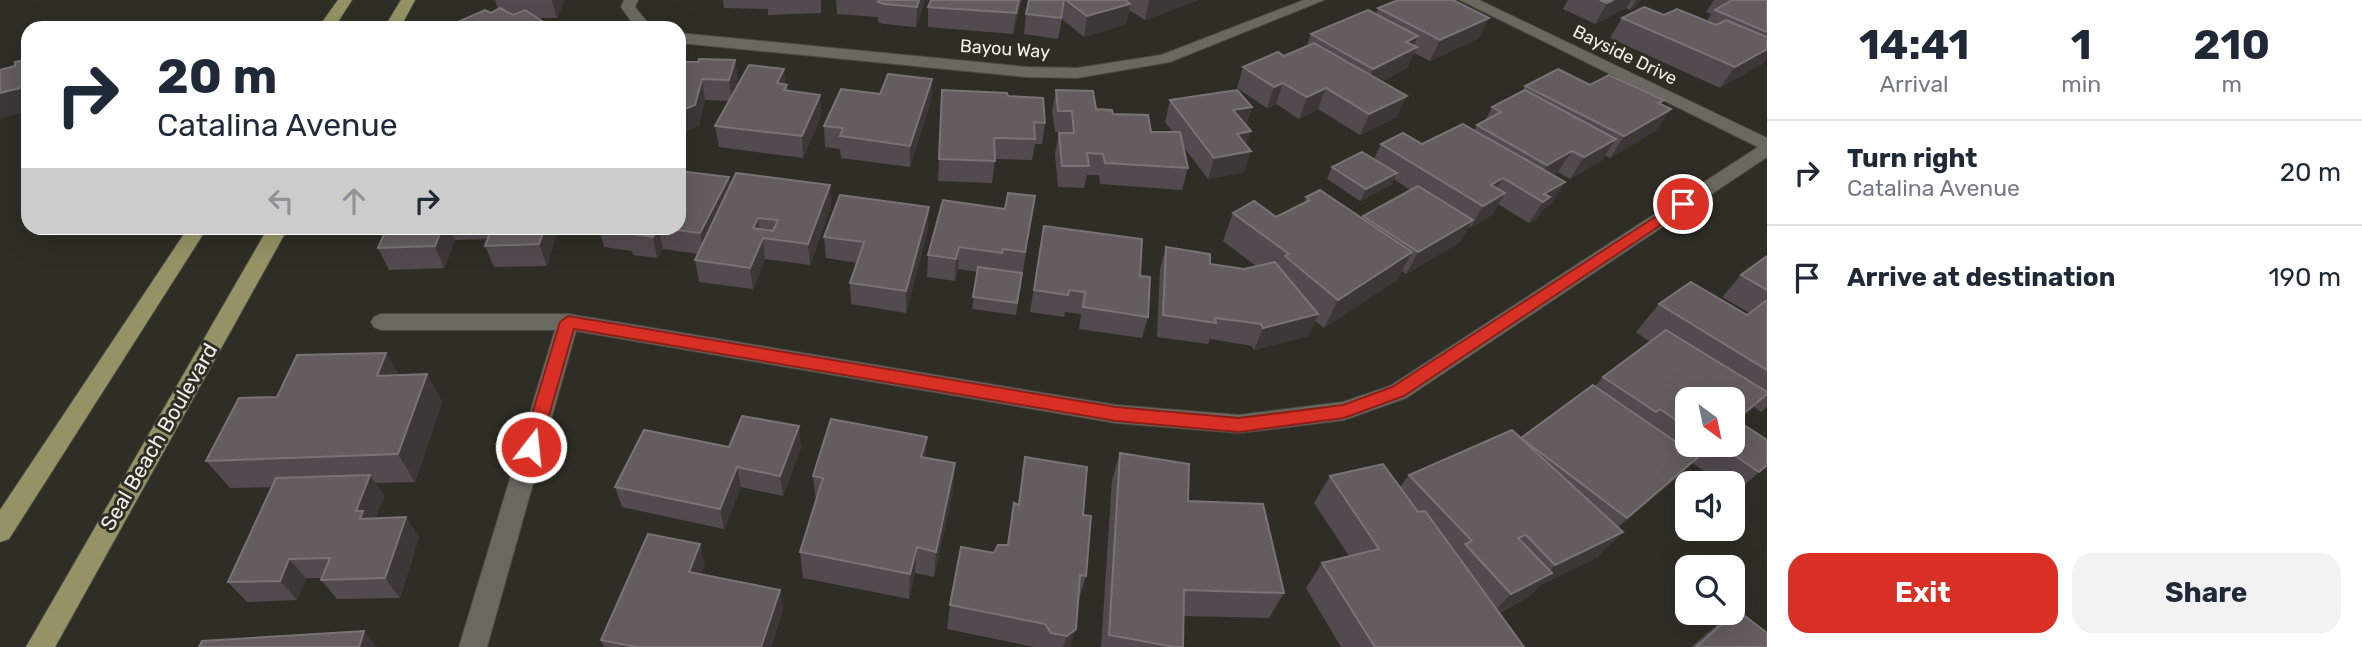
<!DOCTYPE html>
<html lang="en">
<head>
<meta charset="utf-8">
<style>
  :root { --surface:#fff; --page:#f2f2f3; --text:#1f2937; --muted:#747a83; --line:#e0e1e3; --accent:#d93025 }
  body { margin:0; font-family:Rubik,sans-serif; background:var(--page); color:var(--text); height:100vh; display:flex; flex-direction:column; font-size:26px; white-space:nowrap }
  * { box-sizing:border-box; margin:0 }
  p { font-size:23px; color:var(--muted) }
  .icon { flex:none; width:38px; height:38px; fill:none; stroke:currentColor; stroke-width:2; stroke-linecap:round; stroke-linejoin:round }
  .map { position:relative; flex:1; overflow:hidden }
  .details { display:flex; flex-direction:column; background:var(--surface); width:595px }
  .details>* { flex:none }
  .top-card { position:absolute; left:21px; top:21px; width:665px; height:214px; border-radius:21px; box-shadow:0 7px 28px #0002; background:#fff; color:var(--text); overflow:hidden }
  .needle { width:46px; rotate:147deg }
  .tools { position:absolute; left:1675px; top:387px; display:grid; gap:14px }
  .tools a { display:grid; place-items:center; width:70px; height:70px; border-radius:14px; background:var(--surface); box-shadow:0 7px 28px #0002; font-size:35px }
  .pin { position:absolute; display:grid; place-items:center; width:60px; height:60px; color:#fff; margin:-30px; border:4px solid #fff; border-radius:50%; box-shadow:0 2px 7px #0007 }
  .me { position:absolute; width:77px; margin:-38px; rotate:16deg; stroke-linejoin:round; filter:drop-shadow(0 0 5px #0008) }
  .turn { display:flex; align-items:center; gap:24px; height:147px; padding:0 21px; font-size:32px }
  .turn .icon { width:91px; height:91px; stroke-width:2.5 }
  .turn b { display:block; font-size:49px; line-height:60px }
  .lanes { display:flex; align-items:center; height:66px; padding:0 21px; background:#0003; justify-content:center; gap:35px; direction:ltr }
  .lanes .off { opacity:.35 }
  .eta { display:flex; justify-content:space-evenly; align-items:center; height:119px; text-align:center }
  .eta b { font-size:42px; font-weight:700; line-height:49px }
  .button { display:flex; gap:14px; margin-top:auto; padding:14px 21px }
  .button a { flex:1; height:80px; border-radius:21px; background:var(--accent); color:#fff; font-size:28px; font-weight:700; line-height:80px; text-align:center }
  .button a+a { background:var(--page); color:var(--text) }
  ul { padding:0; list-style:none }
  li { display:flex; align-items:center; gap:21px; height:105px; padding:0 21px; border-top:2px solid var(--line) }
  li div { flex:1 }
  li b { display:block; font-size:26px }
  li em { font-style:normal }
  main { display:flex; flex:1; min-height:0 }
  .map>svg:first-child { display:block }
</style>
</head>
<body>
<main>
<div class="map">
<svg width="1767" height="647" viewBox="0 0 1767 647">
  <rect width="100%" height="100%" fill="#2e2e26"/>
  <g fill="none" stroke-linecap="round" stroke-linejoin="round">
    <defs>
      <g id="minor">
        <polygon points="624,0 638,0 635,7 652,28 636,28 621,7"/>
        <polygon points="1304,0 1324,0 1170,62 1077,78 1027,77 679,43 679,33 1027,67 1077,68 1161,55"/>
        <polygon points="1460,0 1479,0 1767,138 1767,157 1406,398 1344,420 1239,433 1116,423 576,331 487,647 459,647 555,330 381,330 374,327 371,322 374,317 381,314 568,314 1116,405 1239,415 1343,402 1390,386 1758,147"/>
      </g>
      <g id="major">
        <polygon points="338,0 352,0 334,28 318,28"/>
        <polygon points="401,0 415,0 400,28 384,28"/>
        <polygon points="188,228 207,228 9,539 0,542 0,510"/>
        <polygon points="268,228 288,228 55,647 26,647"/>
      </g>
    </defs>
    <!-- minor casing -->
    <use href="#minor" stroke="#4b4a43" stroke-width="2"/>
    <!-- major casing -->
    <use href="#major" stroke="#4b4a43" stroke-width="2"/>
    <!-- minor -->
    <use href="#minor" fill="#696960" fill-rule="evenodd"/>
    <!-- major -->
    <use href="#major" fill="#959265" fill-rule="evenodd"/>
  </g>
  <!-- wall -->
  <g fill="#534a4f" fill-rule="evenodd">
    <polygon points="495,0 565,0 557,18 537,18 553,28 455,28 453,24 498,9"/>
    <polygon points="723,0 821,0 821,13 768,15 768,9 724,8"/>
    <polygon points="836,0 925,0 916,27 884,24 878,22 878,17 837,14"/>
    <polygon points="931,0 1022,0 1013,34 928,27 928,7"/>
    <polygon points="1029,0 1198,0 1145,20 1129,10 1126,24 1084,37 1062,19 1058,39 1024,34 1026,14"/>
    <polygon points="1568,0 1642,0 1638,2 1635,7 1630,10 1626,8 1595,24 1563,9"/>
    <polygon points="1714,0 1767,0 1767,58 1763,63 1720,88 1610,38 1622,18 1664,15 1707,21 1711,14 1706,12"/>
    <polygon points="1378,8 1479,38 1430,61 1414,53 1407,68 1381,82 1397,117 1360,135 1318,109 1299,119 1276,104 1267,108 1237,88 1243,67 1284,56 1307,46 1311,34 1376,14"/>
    <polygon points="735,60 738,81 735,89 786,84 787,85 788,91 820,95 821,116 803,158 719,147 715,126 729,101 705,100 699,126 686,131 683,140 679,140 679,62"/>
    <polygon points="932,79 931,100 910,167 841,158 840,149 825,147 824,126 880,94"/>
    <polygon points="1590,85 1664,100 1661,104 1671,109 1656,130 1610,158 1605,155 1602,160 1570,179 1558,172 1553,175 1565,182 1551,204 1543,209 1536,219 1529,223 1498,204 1492,215 1470,228 1469,227 1460,242 1406,274 1402,271 1397,280 1324,328 1315,321 1308,336 1254,350 1252,346 1210,339 1208,344 1157,337 1160,269 1166,247 1210,264 1244,269 1256,266 1223,241 1233,213 1276,217 1304,203 1306,197 1362,218 1363,216 1410,190 1394,179 1391,185 1360,201 1327,179 1332,167 1374,159 1381,144 1422,144 1474,130 1477,125 1485,121 1492,107 1522,92 1525,86"/>
    <polygon points="942,90 1008,96 1045,123 1042,144 1035,144 1032,160 995,159 992,183 938,181"/>
    <polygon points="1056,90 1096,109 1113,114 1151,132 1173,132 1165,122 1170,100 1252,107 1246,125 1246,145 1244,172 1208,179 1183,146 1188,168 1182,190 1100,184 1099,175 1087,175 1084,188 1058,187 1055,154 1059,133 1068,133 1055,132 1052,111"/>
    <polygon points="729,177 730,186 830,185 831,206 810,265 765,259 753,289 699,282 695,260 698,254 663,249 657,258 633,255 632,251 604,247 599,228 679,228"/>
    <polygon points="1035,196 1016,315 972,309 978,272 958,269 955,281 927,277 928,255 1005,209"/>
    <polygon points="1044,226 1140,276 1148,317 1142,338 1079,329 1081,314 1065,312 1064,317 1030,312"/>
    <polygon points="385,228 593,228 592,229 558,229 547,266 494,267 485,246 487,239 455,240 444,268 389,270 378,248 386,230"/>
    <polygon points="928,229 906,313 851,304 850,283 857,263 826,258 824,237"/>
    <path d="M1767 256V407L1761 412 1754 407 1738 421 1767 465 1736 493 1732 490V483H1722L1692 463 1677 478 1618 527 1623 532 1596 558 1540 585 1527 598 1499 613 1524 647H1341L1306 588 1322 563 1349 556 1314 503 1330 476 1400 487 1409 475 1521 438 1595 386 1603 377 1650 342 1636 332 1659 304 1747 315 1750 313 1722 297 1741 275ZM1687 399 1732 444H1687Z"/>
    <polygon points="386,353 399,375 427,374 442,402 415,482 375,483 384,496 375,518 419,537 400,598 337,599 321,580 322,578 306,578 297,600 247,602 228,582 272,487 230,488 206,461 277,397"/>
    <polygon points="927,437 925,458 953,490 934,577 915,573 909,599 803,578 800,552 816,503 813,476"/>
    <polygon points="729,447 801,447 783,496 741,487 724,529 622,507 615,487"/>
    <polygon points="1120,453 1188,501 1284,593 1269,618 1183,616 1183,647 1101,647 1112,480"/>
    <polygon points="1025,457 1083,515 1086,576 1078,602 1070,647 1034,647 947,629 950,605 994,553 1007,545 1014,503 1018,504"/>
    <polygon points="705,564 701,574 780,590 783,609 771,647 604,647 601,640"/>
    <polygon points="1737,610 1767,647 1691,647 1712,629"/>
  </g>
  <!-- shaded-wall -->
  <g fill="#3d3837">
    <polygon points="552,0 565,0 557,18"/>
    <polygon points="919,0 925,0 916,27 917,7"/>
    <polygon points="1019,0 1022,0 1013,34 1016,13"/>
    <polygon points="1149,0 1198,0 1145,20"/>
    <polygon points="1613,0 1631,0 1626,8 1595,24 1607,3"/>
    <polygon points="1636,0 1642,0 1638,2 1635,7 1630,10"/>
    <polygon points="1130,4 1126,24 1084,37 1087,16"/>
    <polygon points="1489,18 1479,38 1430,61 1440,40"/>
    <polygon points="1418,36 1412,50 1417,47 1407,68 1365,90 1373,69 1406,42"/>
    <polygon points="1767,49 1767,58 1763,63 1720,88 1735,67"/>
    <polygon points="735,60 738,81 732,101 729,80"/>
    <polygon points="784,69 786,87 787,85 789,106 777,83"/>
    <polygon points="702,79 705,100 699,126 686,131 683,140 679,119 682,110"/>
    <polygon points="932,79 931,100 910,167 910,146"/>
    <polygon points="1283,83 1276,104 1267,108 1274,87"/>
    <polygon points="28,86 28,111 0,119 0,93"/>
    <polygon points="1326,88 1318,109 1299,119 1307,97"/>
    <polygon points="820,95 821,116 803,158 802,136"/>
    <polygon points="1407,96 1397,117 1360,135 1369,114"/>
    <polygon points="1252,107 1245,128 1233,110"/>
    <polygon points="1671,109 1656,130 1610,158 1624,136"/>
    <polygon points="1251,131 1244,152 1251,151 1244,172 1208,179 1214,158 1237,134"/>
    <polygon points="1616,139 1602,160 1570,179 1584,157"/>
    <polygon points="1572,151 1558,172 1534,186 1547,165"/>
    <polygon points="1397,173 1391,185 1360,201 1366,189"/>
    <polygon points="729,177 732,199 704,255 700,233"/>
    <polygon points="1503,178 1491,199 1491,185"/>
    <polygon points="1565,182 1551,204 1543,209 1536,219 1529,223 1543,202 1544,194"/>
    <polygon points="830,185 831,206 810,265 808,244"/>
    <polygon points="1505,193 1492,215 1470,228 1483,206"/>
    <polygon points="929,207 928,229 906,313 906,291"/>
    <polygon points="758,218 761,240 753,228"/>
    <polygon points="1473,220 1460,242 1406,274 1418,252"/>
    <polygon points="442,228 450,228 455,240 444,268 435,246"/>
    <polygon points="485,228 494,228 490,239"/>
    <polygon points="545,228 557,228 558,229 547,266 539,244"/>
    <polygon points="658,228 663,249 657,258 653,237"/>
    <polygon points="763,238 765,259 753,289 750,268"/>
    <polygon points="959,247 958,269 955,281 956,259"/>
    <polygon points="1412,252 1397,280 1324,328 1338,300"/>
    <polygon points="1318,314 1308,336 1254,350 1263,328"/>
    <polygon points="386,353 402,381 377,376"/>
    <polygon points="427,374 442,402 415,482 398,454"/>
    <polygon points="1767,394 1746,414 1732,426 1732,423"/>
    <polygon points="799,426 801,447 783,496 780,476"/>
    <polygon points="927,437 925,464 921,457"/>
    <polygon points="1698,457 1677,478 1606,538 1627,518"/>
    <polygon points="955,463 953,490 934,577 936,552"/>
    <polygon points="737,467 741,487 724,529 720,509"/>
    <polygon points="370,475 384,496 373,526 360,519 356,511"/>
    <polygon points="406,517 419,537 400,598 385,578"/>
    <polygon points="1623,532 1596,558 1540,585 1527,598 1487,618 1511,594 1542,579 1555,565"/>
    <polygon points="700,544 705,564 695,591 689,572"/>
    <polygon points="917,547 915,573 909,599 910,574"/>
    <polygon points="289,559 306,578 297,600 280,581"/>
    <polygon points="780,590 783,609 771,647 761,647"/>
    <polygon points="1076,629 1070,647 1063,647 1067,636"/>
    <polygon points="364,631 377,647 359,647"/>
  </g>
  <!-- building -->
  <g fill="#645c5f" stroke="#797375" stroke-width="2" fill-rule="evenodd">
    <polygon points="879,0 919,0 917,7 884,4 878,2"/>
    <polygon points="931,0 1019,0 1016,13 928,7"/>
    <polygon points="1029,0 1064,0 1061,18 1026,14"/>
    <polygon points="1066,0 1126,0 1130,4 1087,16"/>
    <polygon points="1398,0 1453,0 1489,18 1440,40 1378,8"/>
    <polygon points="1600,0 1613,0 1607,3"/>
    <polygon points="1732,0 1767,0 1767,32 1715,10"/>
    <polygon points="1644,7 1664,15 1677,9 1716,25 1726,20 1767,37 1767,49 1735,67 1622,18"/>
    <polygon points="500,8 513,15 525,10 553,28 460,28 453,24 485,10 491,13"/>
    <polygon points="1368,10 1418,36 1406,42 1417,47 1373,69 1311,34"/>
    <polygon points="1314,43 1407,96 1369,114 1326,88 1307,97 1283,83 1274,87 1243,67 1278,52 1284,56"/>
    <polygon points="28,59 28,86 0,93 0,70 15,66 15,62"/>
    <polygon points="699,59 735,60 729,80 702,79 695,105 682,110 679,119 679,62 698,62"/>
    <polygon points="749,65 784,69 777,83 787,85 784,90 820,95 802,136 715,126"/>
    <polygon points="1558,69 1590,85 1609,75 1664,100 1658,103 1671,109 1624,136 1525,86"/>
    <polygon points="888,74 932,79 910,146 840,136 843,128 824,126 841,89 880,94"/>
    <polygon points="942,90 1007,93 1008,96 1043,98 1045,123 1034,122 1035,139 994,138 995,161 939,159"/>
    <polygon points="1056,90 1093,91 1096,109 1112,110 1113,114 1148,115 1151,132 1180,132 1188,168 1105,163 1103,154 1087,153 1089,166 1062,166 1059,133 1074,133 1072,111 1058,111"/>
    <polygon points="1237,90 1252,107 1233,110 1251,131 1237,134 1251,151 1214,158 1170,100"/>
    <polygon points="1525,90 1616,139 1584,157 1572,151 1547,165 1477,125 1501,112 1492,107"/>
    <polygon points="1463,124 1565,182 1544,194 1550,197 1543,202 1503,178 1491,185 1505,193 1483,206 1381,144 1403,133 1422,144"/>
    <polygon points="1362,152 1397,173 1366,189 1332,167"/>
    <polygon points="679,171 729,177 700,233 660,228 679,228"/>
    <path d="M736 173 830 185 808 244 763 238 750 268 695 260ZM758 218 778 220 773 231 753 228Z"/>
    <polygon points="1418,186 1473,220 1418,252 1363,216"/>
    <polygon points="1320,190 1412,252 1338,300 1285,256 1289,254 1233,213 1254,201 1276,217 1310,200 1306,197"/>
    <polygon points="1008,193 1035,196 1025,252 1003,249 1002,253 959,247 956,259 928,255 943,200 1005,209"/>
    <polygon points="840,195 929,207 906,291 850,283 864,242 824,237"/>
    <polygon points="1044,226 1142,239 1140,276 1150,277 1148,317 1083,307 1085,292 1069,290 1068,295 1034,290"/>
    <polygon points="387,228 442,228 435,246 378,248"/>
    <polygon points="492,228 545,228 539,244 485,246"/>
    <polygon points="615,228 658,228 653,237 627,233 630,230"/>
    <polygon points="1166,247 1210,254 1210,264 1244,269 1275,262 1318,314 1263,328 1261,324 1215,318 1216,323 1163,315"/>
    <polygon points="1767,256 1767,290 1741,275"/>
    <polygon points="978,267 1022,273 1017,303 973,297"/>
    <polygon points="1691,282 1747,315 1767,300 1767,370 1659,304"/>
    <polygon points="1666,330 1767,392 1767,394 1736,420 1767,440 1767,465 1759,472 1718,444 1732,444 1732,399 1687,399 1687,428 1660,409 1656,412 1603,377"/>
    <polygon points="386,353 377,376 427,374 398,454 206,461 239,398 277,397 297,355"/>
    <polygon points="1593,385 1698,457 1627,518 1521,438"/>
    <polygon points="742,416 799,426 780,476 737,467 720,509 615,487 644,430 729,447"/>
    <polygon points="831,419 927,437 921,457 955,463 936,552 917,547 910,574 800,552 823,478 813,476"/>
    <polygon points="1512,430 1623,532 1555,565 1526,535 1518,538 1552,573 1511,594 1465,544 1472,541 1409,475"/>
    <polygon points="1120,453 1189,464 1188,501 1263,504 1284,593 1184,590 1183,647 1175,647 1109,635"/>
    <polygon points="1025,457 1087,467 1083,515 1091,516 1086,576 1080,575 1076,629 1067,636 1051,633 1045,624 950,605 961,547 994,553 998,545 1008,545 1014,503 1019,505"/>
    <polygon points="1383,464 1418,512 1425,511 1524,647 1375,647 1322,563 1379,549 1330,476"/>
    <polygon points="370,475 356,511 363,511 360,519 406,517 385,578 321,580 330,558 289,559 280,581 228,582 276,478"/>
    <polygon points="648,534 700,544 689,572 780,590 761,647 636,647 601,640"/>
    <polygon points="1737,610 1767,633 1767,647 1696,647"/>
    <polygon points="364,631 359,647 199,647 202,641"/>
  </g>
  <!-- route -->
  <polygon fill="#d93025" stroke="#8d1f18" stroke-width="2" points="1683,199 1688,201 1688,207 1404,396 1344,418 1239,432 1116,421 574,329 540,447 538,452 531,454 525,452 522,447 560,322 568,316 1116,407 1239,418 1343,405 1392,387"/>
  <g text-anchor="middle" stroke-width="6" stroke-linejoin="round" paint-order="stroke">
    <!-- far-street labels -->
    <g font-size="18" fill="#efeee9" stroke="#2e2e26">
      <text transform="translate(1005 49) rotate(4)" y="6">Bayou Way</text>
      <text transform="translate(1625 55) rotate(26)" y="6">Bayside Drive</text>
    </g>
    <!-- street labels -->
    <g font-size="21" fill="#efeee9" stroke="#2e2e26">
      <text transform="translate(159 437) rotate(-60)" y="7">Seal Beach Boulevard</text>
    </g>
  </g>
</svg>
<div class="tools">
<a><svg class="needle" viewBox="-14 -14 28 28"><path d="M0-13l5 13h-10z" fill="#e53935"/><path d="M0 13l5-13h-10z" fill="#747a83"/></svg></a>
<a><svg class="icon" aria-label="sound" viewBox="0 0 24 24"><path d="M4 9h4l5-4v14l-5-4H4zM17 9q2 3 0 6"/></svg></a>
<a><svg class="icon" aria-label="search" viewBox="0 0 24 24"><circle cx="10" cy="10" r="6"/><path d="M15 15l6 6"/></svg></a>
</div>
<div class="pin" style="left:1683px;top:204px;background:#d93025"><svg class="icon" aria-label="arrive" viewBox="0 0 24 24"><path d="M6 21V4h12l-3 4 3 4H6"/></svg></div>
<svg class="me" style="left:531px;top:447px" viewBox="-20 -20 40 40"><circle r="17" fill="#d93025" stroke="#fff" stroke-width="3"/><path d="M0-11L8 9 0 5-8 9z" fill="#fff"/></svg>
<div class="top-card">
<div class="turn"><svg class="icon" aria-label="right" viewBox="0 0 24 24"><path d="M7 20v-9h11M14 6l5 5-5 5"/></svg><div><b>20 m</b>Catalina Avenue</div></div>
<div class="lanes"><svg class="icon off" aria-label="left" viewBox="0 0 24 24"><path d="M17 20v-9H6M10 6l-5 5 5 5"/></svg><svg class="icon off" aria-label="ahead" viewBox="0 0 24 24"><path d="M12 20V5M6 11l6-6 6 6"/></svg><svg class="icon" aria-label="right" viewBox="0 0 24 24"><path d="M7 20v-9h11M14 6l5 5-5 5"/></svg></div>
</div>
</div>
<section class="details">
<div class="eta">
<div><b>14:41</b><p>Arrival</p></div>
<div><b>1</b><p>min</p></div>
<div><b>210</b><p>m</p></div>
</div>
<ul>
<li><svg class="icon" aria-label="right" viewBox="0 0 24 24"><path d="M7 20v-9h11M14 6l5 5-5 5"/></svg><div><b>Turn right</b><p>Catalina Avenue</p></div><em>20 m</em></li>
<li><svg class="icon" aria-label="arrive" viewBox="0 0 24 24"><path d="M6 21V4h12l-3 4 3 4H6"/></svg><div><b>Arrive at destination</b></div><em>190 m</em></li>
</ul>
<div class="button"><a>Exit</a><a>Share</a></div>
</section>
</main>
</body>
</html>
